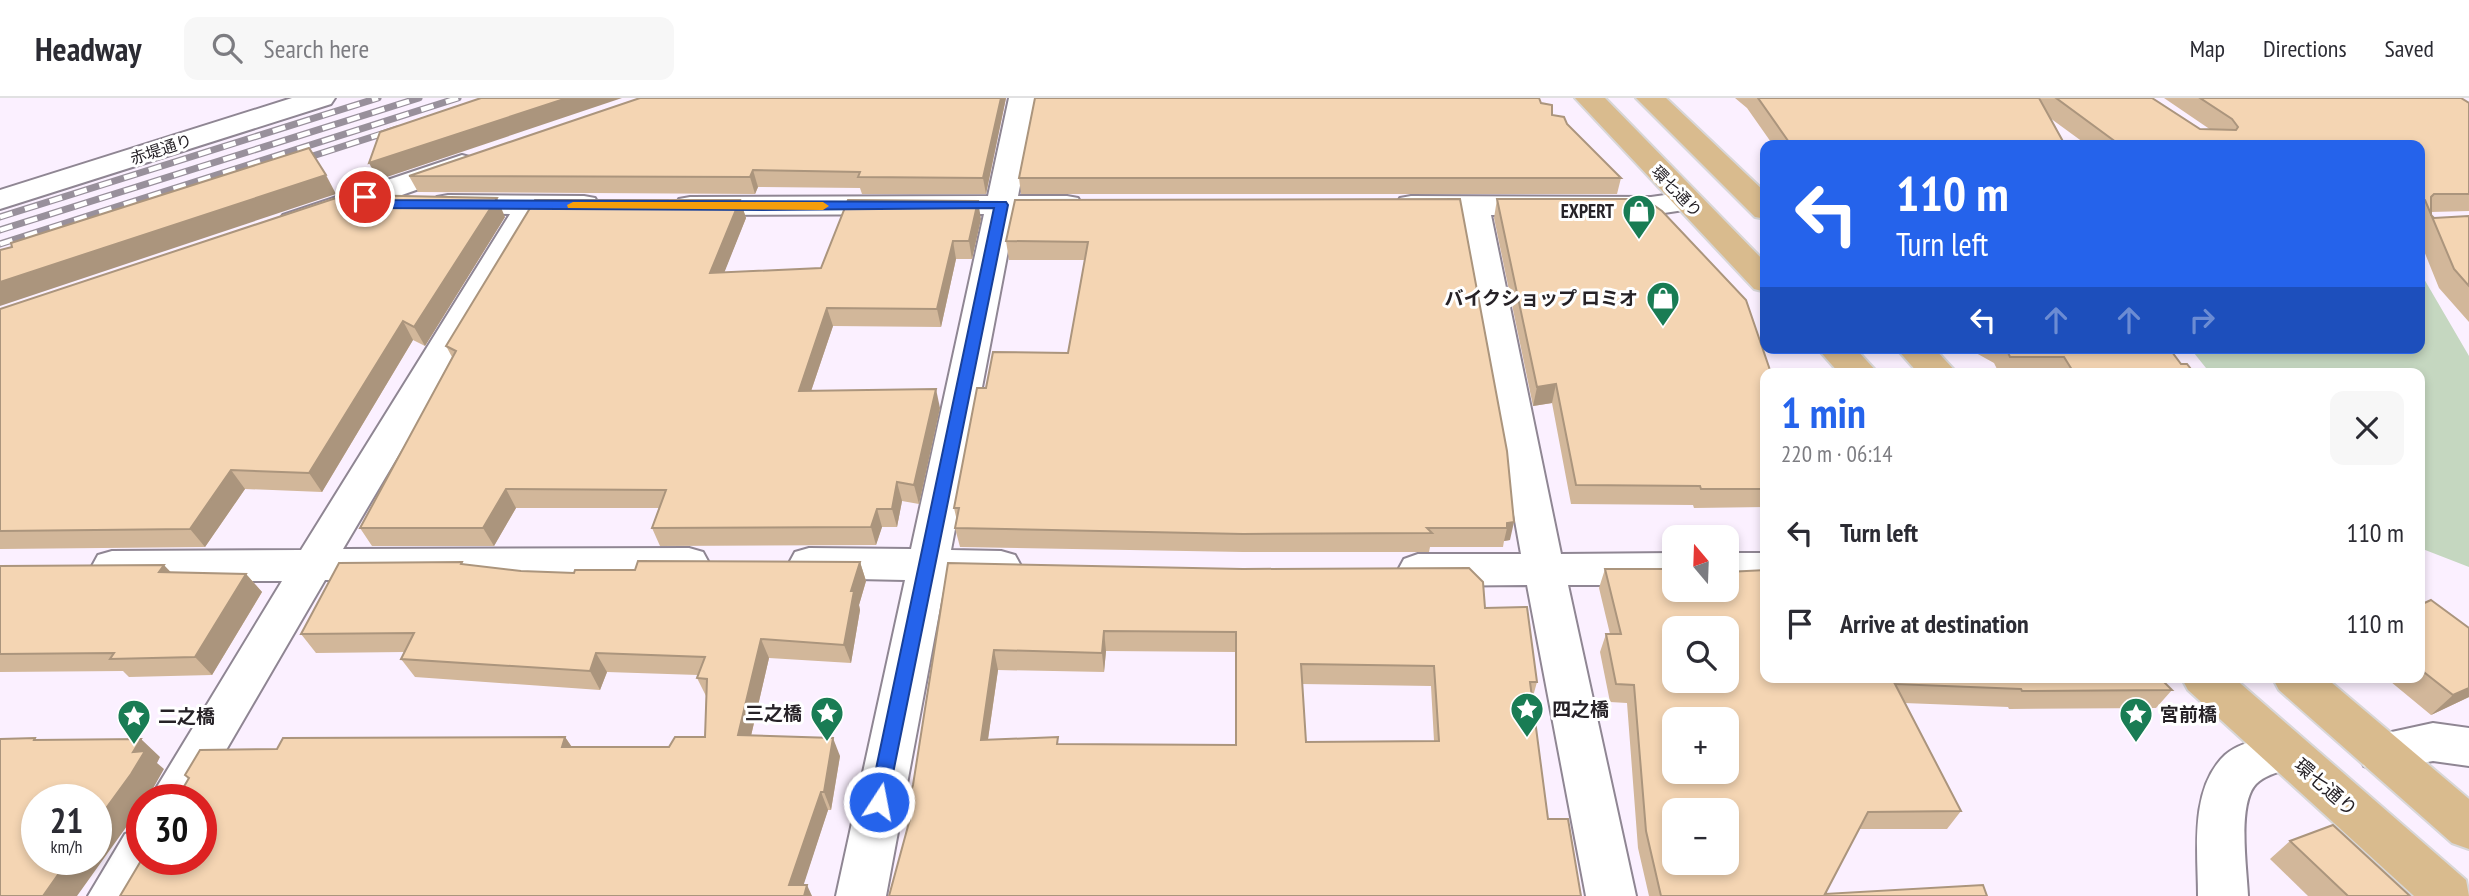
<!DOCTYPE html>
<html lang="en">
<head>
<meta charset="utf-8">
<style>
  :root { --surface:#fff; --page:#f7f7f7; --text:#2b2b33; --muted:#7c7c81; --line:#e1e1e2; --accent:#2563eb }
  body { margin:0; font-family:"PT Sans Narrow","Noto Sans JP",sans-serif; background:var(--page); color:var(--text); height:100vh; display:flex; flex-direction:column; font-size:26px; white-space:nowrap }
  * { box-sizing:border-box; margin:0 }
  p { font-size:23px; color:var(--muted) }
  .icon { flex:none; width:38px; height:38px; fill:none; stroke:currentColor; stroke-width:2; stroke-linecap:round; stroke-linejoin:round }
  .map { position:relative; flex:1; overflow:hidden }
  .drawer { position:absolute; left:1760px; top:270px; width:665px; height:315px; display:flex; flex-direction:column; background:var(--surface); border-radius:14px; box-shadow:0 4px 10px #0003 }
  .drawer>* { flex:none }
  .top-card { position:absolute; left:1760px; top:42px; width:665px; height:214px; border-radius:14px; box-shadow:0 4px 10px #0003; background:#2563eb; color:#fff; overflow:hidden }
  .needle { width:46px; rotate:341deg }
  .tools { position:absolute; left:1662px; top:427px; display:grid; gap:14px }
  .tools a { display:grid; place-items:center; width:77px; height:77px; border-radius:14px; background:var(--surface); box-shadow:0 4px 10px #0003; font-size:35px }
  .speed { position:absolute; left:21px; top:686px; display:flex; gap:14px; font-size:35px; font-weight:700; text-align:center }
  .speed>* { display:grid; place-content:center; width:91px; height:91px; border-radius:50%; background:var(--surface); box-shadow:0 4px 10px #0003; line-height:1 }
  .speed small { font-size:18px; font-weight:400 }
  .speed .limit { border:10px solid #d22; background:#fff; color:#111 }
  .pin { position:absolute; display:grid; place-items:center; width:60px; height:60px; color:#fff; margin:-30px; border:4px solid #fff; border-radius:50%; box-shadow:0 2px 7px #0007 }
  .me { position:absolute; width:77px; margin:-38px; rotate:11deg; stroke-linejoin:round; filter:drop-shadow(0 0 5px #0008) }
  .turn { display:flex; align-items:center; gap:24px; height:147px; padding:0 21px; font-size:32px }
  .turn .icon { width:91px; height:91px; stroke-width:2.5 }
  .turn b { display:block; font-size:49px; line-height:60px }
  .lanes { display:flex; align-items:center; height:66px; padding:0 21px; background:#0003; justify-content:center; gap:35px; direction:ltr }
  .lanes .off { opacity:.35 }
  .round { display:grid; place-items:center; flex:none; width:74px; height:74px; border-radius:14px; background:var(--page) }
  .head { display:flex; align-items:center; justify-content:space-between; height:119px; padding:0 21px }
  h1 { font-size:42px; font-weight:800; line-height:52px; color:var(--accent) }
  ul { padding:0; list-style:none }
  li { display:flex; align-items:center; gap:21px; height:91px; padding:0 21px }
  li div { flex:1 }
  li b { display:block; font-size:26px }
  li em { font-style:normal }
  header { display:flex; align-items:center; gap:42px; box-sizing:border-box; height:98px; padding:0 35px; background:var(--surface); border-bottom:2px solid var(--line) }
  header strong { font-size:33px }
  nav { display:flex; gap:38px; margin-inline-start:auto; font-size:24px }
  .search { width:490px; height:63px; background:var(--page); display:flex; align-items:center; gap:18px; box-sizing:border-box; padding:0 24px; border-radius:14px; color:var(--muted); font-size:26px }
  .map>svg:first-child { display:block }
</style>
</head>
<body>
<header>
<strong>Headway</strong>
<div class="search"><svg class="icon" aria-label="search" viewBox="0 0 24 24"><circle cx="10" cy="10" r="6"/><path d="M15 15l6 6"/></svg>Search here</div>
<nav><a>Map</a><a>Directions</a><a>Saved</a></nav>
</header>
<div class="map">
<svg width="2469" height="798" viewBox="0 0 2469 798">
  <rect width="100%" height="100%" fill="#fbf0ff"/>
  <!-- green -->
  <polygon fill="#c5d7c0" points="2420,174 2469,258 2469,469 2420,450 2420,275 2210,275 2190,250 2420,250"/>
  <g fill="none" stroke-linecap="round" stroke-linejoin="round">
    <defs>
      <g id="minor">
        <polygon points="1009,0 1037,0 1018,98 1067,98 1078,100 1082,107 1078,114 1067,116 1015,116 951,452 1001,453 1015,457 1021,468 1015,479 1001,483 945,483 886,798 836,798 905,482 809,480 795,476 789,465 795,454 809,450 911,451 984,116 690,117 679,115 675,108 679,101 690,99 988,98"/>
        <polygon points="462,57 473,60 477,66 473,72 305,131 294,133 283,131 278,124 283,117"/>
        <polygon points="1686,94 1697,96 1701,103 1697,110 1651,117 1491,117 1561,456 1675,455 1675,487 1568,487 1636,798 1586,798 1527,487 1418,488 1404,483 1398,472 1404,461 1418,456 1521,456 1460,116 1411,116 1400,114 1396,107 1400,100 1411,98 1651,99"/>
        <polygon points="448,97 584,98 595,100 599,107 595,114 584,116 541,116 343,451 689,450 703,454 709,465 703,476 689,480 325,482 197,702 149,702 282,483 112,483 98,479 92,468 98,457 112,453 301,452 510,116 448,115 437,113 433,106 437,99"/>
        <rect x="1727" y="455" width="39" height="32"/>
        <polygon points="2433,625 2469,630 2469,668 2433,663 2380,673 2364,668 2357,654 2364,640"/>
        <path d="M2285 634 2301 639 2308 653 2301 667C2287 672 2267 675 2256 686 2237 706 2247 771 2248 798H2198C2198 754 2189 691 2225 657 2239 644 2267 640 2285 634Z"/>
        <polygon points="142,729 142,761 161,761 140,798 88,798 125,736"/>
      </g>
      <polygon id="tertiary" points="292,0 335,0 331,6 0,111 0,92"/>
      <g id="primary">
        <polygon points="1575,0 1605,0 1766,165 1766,194 1754,191"/>
        <polygon points="1636,0 1666,0 1766,95 1766,121 1755,119"/>
        <polygon points="1817,250 1855,250 1878,275 1839,275"/>
        <polygon points="1896,250 1934,250 1957,275 1918,275"/>
        <polygon points="2181,579 2233,579 2466,782 2469,798 2414,798 2188,592"/>
        <polygon points="2272,579 2325,579 2469,701 2469,751 2452,745 2279,592"/>
      </g>
    </defs>
    <!-- minor casing -->
    <use href="#minor" stroke="#8f8693" stroke-width="4"/>
    <!-- tertiary casing -->
    <use href="#tertiary" stroke="#8f8693" stroke-width="4"/>
    <!-- primary casing -->
    <use href="#primary" stroke="#d8d7d8" stroke-width="4"/>
    <!-- minor -->
    <use href="#minor" fill="#fff" fill-rule="evenodd"/>
    <!-- tertiary -->
    <use href="#tertiary" fill="#fff" fill-rule="evenodd"/>
    <!-- primary -->
    <use href="#primary" fill="#d9bb8e" fill-rule="evenodd"/>
    <defs>
      <g id="rail">
        <polyline points="297,63 397,31"/>
        <polyline points="0,119 378,0"/>
        <polyline points="0,132 419,0"/>
        <polyline points="0,146 458,0"/>
      </g>
    </defs>
    <!-- rail casing -->
    <use href="#rail" stroke="#98909b" stroke-width="7"/>
    <!-- rail -->
    <use href="#rail" stroke="#fff" stroke-width="4.5" stroke-dasharray="13" stroke-linecap="butt"/>
  </g>
  <!-- wall -->
  <g fill="#d2b79a" fill-rule="evenodd">
    <polygon points="1006,0 986,96 862,96 860,90 758,89 755,96 418,94 409,78"/>
    <polygon points="1735,0 2152,0 2200,31 2211,32 2164,0 2461,0 2469,5 2469,113 2431,114 2431,117 2434,120 2469,118 2469,224 2439,190 2420,143 2420,47 2087,47 2050,20 2065,47 1773,47 1747,10"/>
    <polygon points="1541,5 1552,17 1567,26 1621,80 1617,96 1021,96 1019,80"/>
    <polygon points="1460,101 1510,442 1504,443 1503,449 1430,449 1429,454 1243,454 960,449 955,430 957,423 954,410 986,290 1068,255 1085,162 1009,162 1006,143"/>
    <polygon points="1497,101 1766,275 1766,409 1694,410 1693,407 1571,406 1552,305 1533,308 1494,120"/>
    <polygon points="740,102 746,120 724,174 821,170 981,121 972,161 956,161 941,229 833,228 811,293 940,310 919,406 902,403 897,429 882,429 876,447 660,448 652,430 659,410 516,410 494,448 372,448 360,430 452,259 446,248"/>
    <polygon points="349,115 505,119 425,248 413,242 322,394 245,391 205,449 0,451 0,211"/>
    <polygon points="1967,250 2169,250 2181,266 2194,275 1999,275 1994,265"/>
    <polygon points="860,464 866,483 859,507 860,512 851,565 769,560 751,638 840,658 831,712 828,712 803,787 812,798 188,681 185,677 277,651 565,639 572,649 669,649 705,639 706,598 697,580 698,577 607,574 600,592 415,579 401,561 404,554 316,555 301,536 464,467 521,473 574,475"/>
    <path d="M948 465 1485 510 1537 584 1532 602 1548 721 908 728 903 717 913 687ZM1106 553 1236 554V647L1059 646 988 642 998 572 1104 574ZM1302 586 1431 588 1434 643 1306 644Z"/>
    <polygon points="0,468 171,475 246,476 262,494 212,577 129,579 123,573 0,574"/>
    <polygon points="1605,471 1675,492 2172,592 2156,610 2009,611 2008,609 1904,605 1961,713 1947,731 1859,731 1825,796 1987,798 1649,798 1638,750 1627,605 1610,604 1600,554 1606,536 1610,536 1599,490"/>
    <polygon points="2420,507 2469,599 2431,617 2385,579 2420,579"/>
    <polygon points="2290,743 2410,798 2308,798 2270,761"/>
  </g>
  <!-- shaded-wall -->
  <g fill="#ab957d">
    <polygon points="567,0 622,0 378,82 369,65"/>
    <polygon points="1001,0 1006,0 986,96 983,80"/>
    <polygon points="753,72 758,89 755,96 750,79"/>
    <polygon points="326,77 336,96 0,208 0,184"/>
    <polygon points="497,100 505,119 425,248 414,229"/>
    <polygon points="740,102 746,120 717,193 710,175"/>
    <polygon points="978,103 981,121 972,161 969,143"/>
    <polygon points="953,143 956,161 941,229 937,211"/>
    <polygon points="827,210 833,228 805,311 799,293"/>
    <polygon points="403,223 413,242 322,394 309,375"/>
    <polygon points="1556,286 1552,305 1533,308 1537,289"/>
    <polygon points="936,291 940,310 919,406 914,387"/>
    <polygon points="231,372 245,391 205,449 190,431"/>
    <polygon points="897,384 902,403 897,429 892,411"/>
    <polygon points="506,391 516,410 494,448 483,430"/>
    <polygon points="877,411 882,429 876,447 871,429"/>
    <polygon points="1514,424 1510,442 1504,443 1507,430 1507,425"/>
    <polygon points="860,464 866,483 859,507 860,512 851,565 844,547 851,493"/>
    <polygon points="164,467 181,485 159,474"/>
    <polygon points="246,476 262,494 212,577 195,559"/>
    <polygon points="1104,533 1106,553 1104,574 1102,555"/>
    <polygon points="761,541 769,560 747,655 738,637"/>
    <polygon points="994,552 998,572 985,661 981,642"/>
    <polygon points="596,555 607,574 600,592 590,573"/>
    <polygon points="2469,590 2469,599 2431,617 2453,597"/>
    <polygon points="565,639 577,657 562,649"/>
    <polygon points="833,640 840,658 831,712 824,694"/>
    <polygon points="141,641 160,659 157,665 164,671 151,694 145,702 142,702 142,707 77,798 43,798 69,761 96,761 96,724 133,654"/>
    <polygon points="821,694 828,712 800,798 789,787"/>
    <polygon points="807,787 812,798 804,798"/>
  </g>
  <!-- building -->
  <g fill="#f4d5b3" stroke="#ab957d" stroke-width="2" fill-rule="evenodd">
    <polygon points="481,0 567,0 369,65 380,34"/>
    <polygon points="640,0 1001,0 983,80 858,79 860,74 753,72 750,79 409,78"/>
    <polygon points="1035,0 1539,0 1541,5 1552,7 1552,17 1564,19 1567,26 1621,80 1019,80"/>
    <polygon points="1758,0 2039,0 2065,47 1791,47"/>
    <polygon points="2056,0 2152,0 2200,31 2236,32 2238,29 2232,21 2200,0 2461,0 2469,5 2469,96 2434,96 2431,99 2431,117 2434,120 2469,118 2469,188 2454,171 2425,102 2420,100 2420,47 2120,47"/>
    <polygon points="309,50 326,77 0,184 0,152 12,149 11,145"/>
    <polygon points="355,97 497,100 414,229 403,223 309,375 231,372 190,431 0,433 0,211 339,99 349,115"/>
    <polygon points="1460,101 1507,353 1514,424 1507,425 1507,430 1427,430 1432,435 1243,436 955,430 959,410 954,410 977,290 986,290 993,254 1068,255 1088,144 1006,143 1015,102"/>
    <polygon points="1497,101 1645,101 1662,113 1746,202 1771,275 1766,275 1766,391 1701,391 1700,388 1576,387 1556,286 1537,289"/>
    <polygon points="535,102 740,102 710,175 821,170 848,102 978,103 969,143 953,143 937,211 827,210 799,293 936,291 914,387 897,384 892,411 877,411 871,429 652,430 666,392 506,391 483,430 360,430 456,253 446,248"/>
    <polygon points="2006,250 2169,250 2181,266 2187,266 2194,275 2074,275 2064,259 2010,259"/>
    <polygon points="638,463 860,464 851,493 854,493 844,547 761,541 738,637 833,640 824,694 821,694 789,787 807,787 804,798 120,798 142,761 201,761 201,702 176,702 189,680 185,677 200,652 277,651 283,640 565,639 562,649 669,649 675,639 705,639 707,581 697,580 705,559 596,555 590,573 401,561 414,535 301,536 339,465 462,464 461,466 521,473 574,475 575,472 635,472"/>
    <path d="M948 465 1243 471 1469 470 1483 484 1485 510 1527 509 1537 584H1530L1548 721H1568L1581 798H889L911 717H903L913 687ZM1104 533 1236 534V647L1057 646 1058 639 981 642 994 552 1102 555ZM1301 566 1434 568 1439 643 1306 644Z"/>
    <polygon points="164,467 159,474 246,476 195,559 110,561 114,555 0,556 0,468"/>
    <path d="M1605 471H1675V492H1727V474L1766 472V579H2159L2172 592 2022 593 2021 591 1895 586 1961 713 1868 714 1825 796 1983 787 1987 798H1661L1646 733 1634 587 1616 586 1606 536H1621ZM1675 530H1727V583H1675ZM1675 621H1727V674H1675ZM1675 712H1727V765H1675Z"/>
    <polygon points="2431,502 2469,530 2469,590 2453,597 2420,571 2420,507"/>
    <polygon points="35,640 34,642 141,641 133,654 145,653 131,676 96,724 96,702 37,702 37,761 69,761 43,798 0,798 0,641"/>
    <polygon points="2333,727 2410,798 2348,798 2290,743"/>
  </g>
  <!-- route -->
  <polygon fill="#2563eb" stroke="#184099" stroke-width="2" points="365,95 375,102 1006,104 1008,107 886,710 879,712 872,710 869,704 994,110 763,112 372,110 358,99"/>
  <!-- slow -->
  <polygon fill="#f59e0b" points="573,104 823,104 829,108 823,112 568,110 567,107"/>
  <!-- icons -->
  <defs>
    <symbol id="shop-pin" viewBox="-11 -11 22 30"><path d="M0 17L-7.5 6A9.5 9.5 0 1 1 7.5 6Z" fill="#197c54" stroke="#fff"/><path d="M-5-2.5h2.3a2.7 3.5 0 0 1 5.4 0H5L5.5 6h-11ZM-1.5-2.5h3a1.5 2.3 0 0 0-3 0Z" fill="#fff"/></symbol>
    <symbol id="sight-pin" viewBox="-11 -11 22 30"><path d="M0 17L-7.5 6A9.5 9.5 0 1 1 7.5 6Z" fill="#197c54" stroke="#fff"/><path d="M0-6L1.8-2.2L6-1.7L2.9 1.2L3.7 5.4L0 3.3L-3.7 5.4L-2.9 1.2L-6-1.7L-1.8-2.2Z" fill="#fff"/></symbol>
  </defs>
  <g fill-rule="evenodd">
    <use href="#shop-pin" x="1620" y="94" width="38" height="52"/>
    <use href="#shop-pin" x="1644" y="181" width="38" height="52"/>
    <use href="#sight-pin" x="1508" y="592" width="38" height="52"/>
    <use href="#sight-pin" x="808" y="596" width="38" height="52"/>
    <use href="#sight-pin" x="2117" y="597" width="38" height="52"/>
    <use href="#sight-pin" x="115" y="599" width="38" height="52"/>
  </g>
  <g text-anchor="middle" stroke-width="6" stroke-linejoin="round" paint-order="stroke">
    <!-- far-street labels -->
    <g font-size="16" fill="#262227" stroke="#fff">
      <text transform="translate(161 51) rotate(-18)" y="6">赤堤通り</text>
      <text transform="translate(1677 93) rotate(46)" y="6">環七通り</text>
    </g>
    <!-- poi labels -->
    <g font-size="19" font-weight="bold" fill="#262227" stroke="#fff" text-anchor="end">
      <text x="1614" y="120">EXPERT</text>
      <text x="1638" y="207">バイクショップ ロミオ</text>
      <text x="1552" y="618" text-anchor="start">四之橋</text>
      <text x="802" y="622">三之橋</text>
      <text x="2160" y="623" text-anchor="start">宮前橋</text>
      <text x="158" y="625" text-anchor="start">二之橋</text>
    </g>
    <!-- street labels -->
    <g font-size="19" fill="#262227" stroke="#fff">
      <text transform="translate(2326 689) rotate(41)" y="7">環七通り</text>
    </g>
  </g>
</svg>
<div class="tools">
<a><svg class="needle" viewBox="-14 -14 28 28"><path d="M0-13l5 13h-10z" fill="#e53935"/><path d="M0 13l5-13h-10z" fill="#7c7c81"/></svg></a>
<a><svg class="icon" aria-label="search" viewBox="0 0 24 24"><circle cx="10" cy="10" r="6"/><path d="M15 15l6 6"/></svg></a>
<a>+</a>
<a>−</a>
</div>
<div class="speed"><div>21<small>km/h</small></div><div class="limit">30</div></div>
<div class="pin" style="left:365px;top:99px;background:#d93025"><svg class="icon" aria-label="arrive" viewBox="0 0 24 24"><path d="M6 21V4h12l-3 4 3 4H6"/></svg></div>
<svg class="me" style="left:879px;top:704px" viewBox="-20 -20 40 40"><circle r="17" fill="#2563eb" stroke="#fff" stroke-width="3"/><path d="M0-11L8 9 0 5-8 9z" fill="#fff"/></svg>
<div class="top-card">
<div class="turn"><svg class="icon" aria-label="left" viewBox="0 0 24 24"><path d="M17 20v-9H6M10 6l-5 5 5 5"/></svg><div><b>110 m</b>Turn left</div></div>
<div class="lanes"><svg class="icon" aria-label="left" viewBox="0 0 24 24"><path d="M17 20v-9H6M10 6l-5 5 5 5"/></svg><svg class="icon off" aria-label="ahead" viewBox="0 0 24 24"><path d="M12 20V5M6 11l6-6 6 6"/></svg><svg class="icon off" aria-label="ahead" viewBox="0 0 24 24"><path d="M12 20V5M6 11l6-6 6 6"/></svg><svg class="icon off" aria-label="right" viewBox="0 0 24 24"><path d="M7 20v-9h11M14 6l5 5-5 5"/></svg></div>
</div>
<section class="drawer">
<div class="head"><div><h1>1 min</h1><p>220 m · 06:14</p></div><a class="round"><svg class="icon" aria-label="close" viewBox="0 0 24 24"><path d="M6 6l12 12M18 6L6 18"/></svg></a></div>
<ul>
<li><svg class="icon" aria-label="left" viewBox="0 0 24 24"><path d="M17 20v-9H6M10 6l-5 5 5 5"/></svg><div><b>Turn left</b></div><em>110 m</em></li>
<li><svg class="icon" aria-label="arrive" viewBox="0 0 24 24"><path d="M6 21V4h12l-3 4 3 4H6"/></svg><div><b>Arrive at destination</b></div><em>110 m</em></li>
</ul>
</section>
</div>
</body>
</html>
